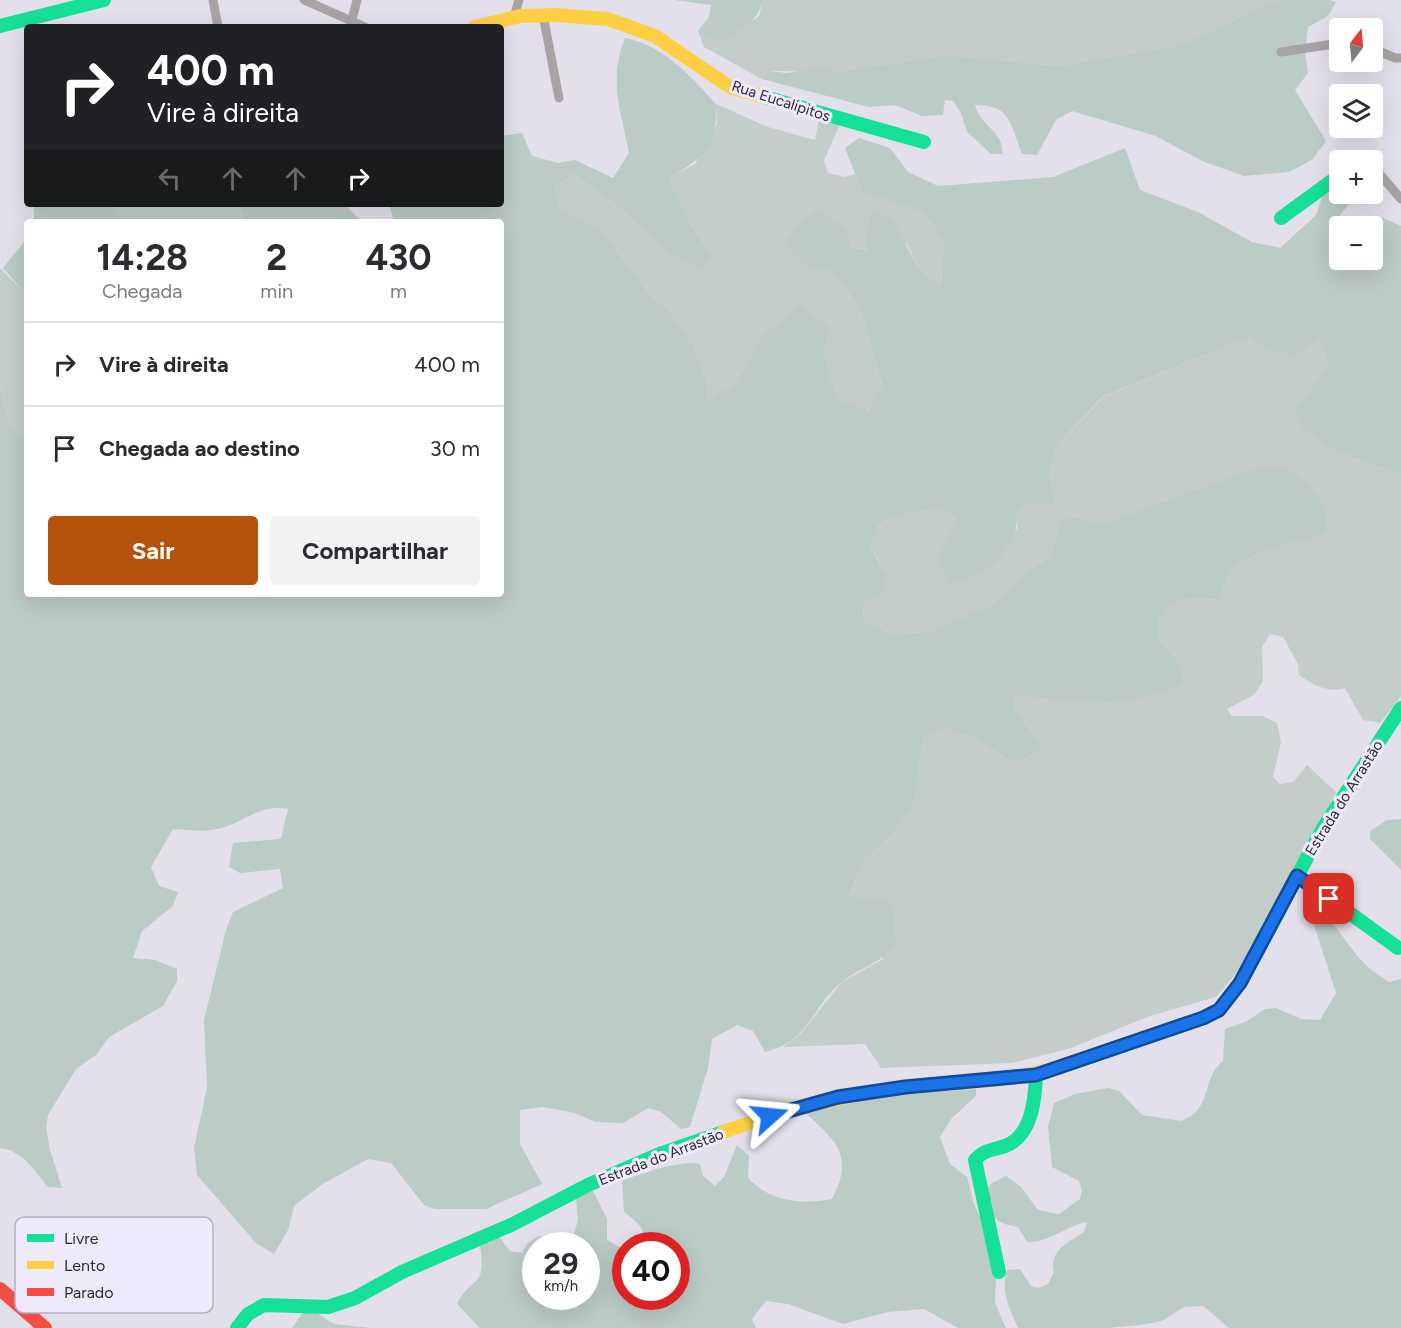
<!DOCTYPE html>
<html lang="pt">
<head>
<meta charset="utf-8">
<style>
  :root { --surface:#fff; --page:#f2f2f3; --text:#2b2b33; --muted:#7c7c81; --line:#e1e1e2; --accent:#b45309 }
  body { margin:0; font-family:Figtree,sans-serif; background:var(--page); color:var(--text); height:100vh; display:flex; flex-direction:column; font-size:22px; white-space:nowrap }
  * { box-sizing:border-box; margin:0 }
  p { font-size:20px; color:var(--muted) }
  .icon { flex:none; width:33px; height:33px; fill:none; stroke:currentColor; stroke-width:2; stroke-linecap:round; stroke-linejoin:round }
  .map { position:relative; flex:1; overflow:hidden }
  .panel { position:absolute; left:24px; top:219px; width:480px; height:378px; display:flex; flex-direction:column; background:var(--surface); border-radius:6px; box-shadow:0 6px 24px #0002 }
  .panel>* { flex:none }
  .top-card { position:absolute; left:24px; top:24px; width:480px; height:183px; border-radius:6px; box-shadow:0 6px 24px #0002; background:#202124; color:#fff; overflow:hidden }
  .needle { width:39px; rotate:16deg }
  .tools { position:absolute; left:1329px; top:18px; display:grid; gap:12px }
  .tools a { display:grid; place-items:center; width:54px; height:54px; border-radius:6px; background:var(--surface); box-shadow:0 6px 24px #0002; font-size:30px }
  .speed { position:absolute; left:522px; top:1232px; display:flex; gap:12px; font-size:30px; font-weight:700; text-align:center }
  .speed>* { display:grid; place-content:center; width:78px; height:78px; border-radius:50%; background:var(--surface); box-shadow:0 6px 24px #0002; line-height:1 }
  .speed small { font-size:15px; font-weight:400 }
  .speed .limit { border:9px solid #d22; background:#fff; color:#111 }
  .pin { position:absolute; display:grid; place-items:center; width:51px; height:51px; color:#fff; margin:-26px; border-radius:12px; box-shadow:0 3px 9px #0006 }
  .me { position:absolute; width:66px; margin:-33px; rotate:72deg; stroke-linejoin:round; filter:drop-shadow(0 0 4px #0008) }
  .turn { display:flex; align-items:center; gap:21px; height:126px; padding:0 24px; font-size:27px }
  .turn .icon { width:78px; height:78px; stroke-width:2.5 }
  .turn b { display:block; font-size:42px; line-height:51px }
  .lanes { display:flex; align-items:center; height:57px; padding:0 24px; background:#0003; justify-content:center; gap:30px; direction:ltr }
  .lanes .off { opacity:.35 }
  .eta { display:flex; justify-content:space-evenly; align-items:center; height:102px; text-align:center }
  .eta b { font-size:36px; font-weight:700; line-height:42px }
  .action { display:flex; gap:12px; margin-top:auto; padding:12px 24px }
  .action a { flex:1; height:69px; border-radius:6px; background:var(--accent); color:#fff; font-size:24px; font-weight:700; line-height:69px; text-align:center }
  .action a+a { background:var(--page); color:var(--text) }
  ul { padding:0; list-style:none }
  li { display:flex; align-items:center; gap:18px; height:84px; padding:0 24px; border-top:2px solid var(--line) }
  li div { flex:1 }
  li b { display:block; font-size:22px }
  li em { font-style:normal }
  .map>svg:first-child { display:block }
</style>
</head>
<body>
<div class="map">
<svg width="1401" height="1328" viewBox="0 0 1401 1328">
  <rect width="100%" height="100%" fill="#e3e0eb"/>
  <!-- green -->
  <g fill="#c3cecb">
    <polygon points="763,0 1278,0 1177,46 1059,66 945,55 837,72 768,71 762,79 704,47 698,31 720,42 759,16"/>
    <polygon points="716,104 768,127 815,140 821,108 839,113 839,126 824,161 828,173 845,177 855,174 862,192 924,213 943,240 941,287 918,267 907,244 867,227 868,250 849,247 831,269 860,308 882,386 867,412 837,398 824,354 830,328 760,338 736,382 708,403 707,381 693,345 668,309 652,297 600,229 560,208 555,186 574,174 614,203 665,249 712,256 689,222 669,178 695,164 717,124"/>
    <polygon points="110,204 239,204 244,222 123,222"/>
    <polygon points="0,268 27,295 27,440 9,425 0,387"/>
    <path d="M1250 337 1265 349 1318 338 1327 357 1326 369 1297 409 1336 451 1401 475V696L1380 723 1363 720 1345 688C1327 693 1313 685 1299 675L1298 664 1283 637 1270 634 1262 647 1263 681 1254 695 1227 709 1232 716H1263L1277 723 1281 742 1273 777 1280 784 1293 782 1307 765 1336 792 1255 951 1216 997 1150 1016 1068 1049 1012 1063 881 1068 865 1044 783 1047 801 1033 842 982 883 959 849 897 863 862 894 832 911 809 923 738 946 728 972 737 1016 764 1043 748 1015 709 1016 696H1036L1177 660 1157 638C1158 597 1184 596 1218 600L1231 569 1263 551 1325 534 1250 470 1104 523 1080 518 1051 556 1022 574 1015 585 990 606 965 619 932 631 894 635 863 620 864 603 881 567 871 546 878 526 891 517 940 508 957 520 1017 530 1018 509 1025 504 1055 505 1049 471 1058 444 1103 397Z"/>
  </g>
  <!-- forest -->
  <g fill="#bbcbc6" fill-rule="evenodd">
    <path d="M674 0H763C757 23 740 31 720 42L698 31 709 17 711 5Z"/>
    <path d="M1278 0H1329L1336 2 1328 16 1308 27 1305 51 1308 73 1295 90 1326 141 1312 160 1289 172 1244 176 1202 161 1156 136 1072 111 1056 120 1037 155 1022 154C1010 124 1012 105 975 105 979 125 1005 132 1002 154H991L967 132 961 113 953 101 945 100 943 115 922 116 895 105 869 107 762 79 768 71 787 73 825 67 837 72 945 55 1059 66 1177 46Z"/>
    <path d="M625 38C663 45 691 76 716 104 718 145 703 159 669 178L689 222 712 256 702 270 665 249 614 203 574 174 555 186 560 208 600 229 652 297 668 309 693 345 707 381 708 402 736 382 760 338 800 305 830 328 824 354 837 398 868 411 882 385 860 308 831 269H809L784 244 799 225 819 209 849 234V247L867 250V227L873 213 891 217 918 267 941 287 943 240 924 213 862 192 845 148 859 138 890 148 908 172 938 186 1053 177 1125 148 1140 190 1198 212 1252 242 1280 248 1316 215 1324 192 1339 182 1340 194H1358L1340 215 1337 237 1339 241 1340 260H1372V226H1366L1376 215 1401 226V475L1336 451 1302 429 1296 409 1326 369 1327 357 1318 338 1296 355 1265 349 1250 337 1102 397 1058 444 1049 471 1055 505 1025 504 1018 509C1017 551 990 574 950 584L938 557 957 520 940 508 891 517 878 526 871 547 881 567 889 574 881 595 864 603 863 620 894 635 932 631 990 606 1015 585 1022 574 1051 556 1062 519 1080 518 1104 523 1250 470 1288 469C1311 487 1331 503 1326 534L1263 551 1231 569 1218 600C1184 596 1158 597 1157 638L1177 660 1183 682 1151 696 1107 702 1016 696 1015 709 1043 748 1016 764 972 737 946 728 923 738 912 809 894 832 863 862 849 896 892 902 896 945C878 965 861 967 842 982 811 1007 810 1041 765 1052L753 1031 737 1025 712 1039 708 1068 690 1127 681 1129 661 1112 648 1108 623 1123 595 1122 575 1113 543 1107 520 1110V1144L542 1184 486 1209H435L424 1205 391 1163 368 1159 321 1185 294 1206 288 1230 274 1254 256 1243 197 1175 194 1148 207 1088 204 1020 226 930 233 912 283 888 280 869 240 873 229 867 233 843 281 839 288 809C261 804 249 819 225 827 208 833 191 830 173 829L151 867 159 886 178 892 173 906 142 931 133 958 155 960 177 969V981L163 1006 109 1037 96 1055 76 1069 48 1115 46 1128 50 1150 62 1188 48 1187C35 1171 22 1150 0 1148V387L9 425 27 440V594H501V222H394L389 204H501V136L522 133 532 156 558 163 575 160 613 178 629 153C621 111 608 80 625 38Z"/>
    <polygon points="34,204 110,204 123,222 34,222"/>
    <polygon points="239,204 345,204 361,222 244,222"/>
    <polygon points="27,238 27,295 3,268"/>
    <polygon points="1401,819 1401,870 1370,839 1370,831 1387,820"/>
    <path d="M1309 909 1331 921 1358 957 1370 969 1389 982 1401 979V1328H1229L1203 1306 1184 1307 1162 1321 1140 1325 1107 1328H1018C1010 1310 1000 1290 1007 1270L1020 1269 1031 1286 1038 1288 1048 1284 1054 1272C1049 1250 1068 1243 1084 1232L1087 1222C1069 1225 1043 1245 1027 1242L1018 1227C996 1224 990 1215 982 1196L992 1183 1006 1176 1021 1187 1038 1210 1059 1214 1080 1199 1082 1190 1079 1181 1052 1167 1048 1127 1054 1103 1075 1094 1108 1088 1119 1091 1142 1115 1182 1121C1187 1118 1195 1114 1198 1109 1210 1094 1206 1074 1223 1061L1225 1029 1247 1021 1265 1009 1276 1008 1301 1019 1320 1020 1336 993Z"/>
    <path d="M976 1089V1096L951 1119 940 1137 950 1164 967 1177 974 1204 991 1241 996 1279 995 1303 1006 1328H958L924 1309 888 1312 843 1324 788 1304 766 1301 752 1319 756 1328H480L457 1304C472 1274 487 1290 480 1246L498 1235 510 1251 522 1253 527 1244 539 1236 572 1241 578 1220 576 1196 593 1191 607 1219V1240L625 1250 626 1296H676V1245H644C647 1229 636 1221 624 1212L622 1181C638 1174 684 1159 700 1164L703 1176 715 1186 724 1177 737 1145 749 1156 748 1178C769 1201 802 1205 832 1199 855 1154 836 1142 804 1111 860 1094 918 1093 976 1089ZM536 1245H586V1296H536Z"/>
    <polygon points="307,1307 334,1324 371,1328 292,1328"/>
  </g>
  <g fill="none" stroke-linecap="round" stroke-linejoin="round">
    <!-- street -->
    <g stroke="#a8a4a5" stroke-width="9">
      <polyline points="213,0 218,27"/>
      <polyline points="304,0 365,27"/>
      <polyline points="543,15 559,98"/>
      <polyline points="514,17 519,0"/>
      <polyline points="351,23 357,0"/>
      <polyline points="1372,48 1395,58 1401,58"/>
      <polyline points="1281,52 1340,43"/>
      <polyline points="1372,165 1401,199"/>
    </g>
    <!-- fast -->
    <g stroke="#16e098" stroke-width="14">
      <polyline points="0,26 104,0"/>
      <polyline points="764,97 924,142"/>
      <polyline points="1281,218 1340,175"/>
      <polyline points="1297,875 1398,948"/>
      <polyline points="1063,1066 1203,1018 1219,1010 1240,983 1323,828 1401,708"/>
      <path d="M999 1272 975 1160C983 1150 993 1150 1005 1146 1032 1136 1035 1100 1036 1075"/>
      <polyline points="237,1328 248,1314 264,1305 328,1307 355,1298 402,1272 511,1225 588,1185 662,1153 723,1132"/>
    </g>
    <!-- slow -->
    <g stroke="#ffcf43" stroke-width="14">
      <polyline points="475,27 520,16 556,15 608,19 655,36 730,87 764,97"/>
      <path d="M723 1132C783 1111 841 1095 905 1087 958 1081 1013 1083 1063 1066"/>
    </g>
    <!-- jam -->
    <polyline stroke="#f24e42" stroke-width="14" points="0,1289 45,1328"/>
  </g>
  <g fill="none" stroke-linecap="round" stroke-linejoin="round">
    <defs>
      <polyline id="route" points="770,1116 838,1097 905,1087 1036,1075 1203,1018 1219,1010 1240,983 1297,876 1329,899"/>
    </defs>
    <!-- route casing -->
    <use href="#route" stroke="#114b97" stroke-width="15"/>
    <!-- route -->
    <use href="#route" stroke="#1a73e8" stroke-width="10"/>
  </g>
  <g text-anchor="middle" stroke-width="6" stroke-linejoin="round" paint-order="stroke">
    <!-- street labels -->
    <g font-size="15" fill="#2e2b32" stroke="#efe9fc">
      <text transform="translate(781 101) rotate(18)" y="5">Rua Eucalipitos</text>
      <text transform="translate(1344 798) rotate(-58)" y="5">Estrada do Arrastão</text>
      <text transform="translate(661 1157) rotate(-21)" y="5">Estrada do Arrastão</text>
    </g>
  </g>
  <!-- legend -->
  <rect x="15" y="1217" width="198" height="96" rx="9" fill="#efe9fc" stroke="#b5b0bf" stroke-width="1.5"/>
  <rect x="27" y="1234" width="27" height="8" fill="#16e098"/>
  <rect x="27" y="1261" width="27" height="8" fill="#ffcf43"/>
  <rect x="27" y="1288" width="27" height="8" fill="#f24e42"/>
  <g font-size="16" fill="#2e2b32">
    <text x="64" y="1244">Livre</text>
    <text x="64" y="1271">Lento</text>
    <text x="64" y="1298">Parado</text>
  </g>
</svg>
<div class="tools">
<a><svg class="needle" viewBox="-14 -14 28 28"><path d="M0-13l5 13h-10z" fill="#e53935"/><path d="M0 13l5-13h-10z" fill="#7c7c81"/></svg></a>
<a><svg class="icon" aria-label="layers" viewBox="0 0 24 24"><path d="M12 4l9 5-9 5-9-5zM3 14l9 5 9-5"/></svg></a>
<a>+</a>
<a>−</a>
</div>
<div class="speed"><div>29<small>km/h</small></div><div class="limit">40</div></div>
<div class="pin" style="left:1329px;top:899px;background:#d93025"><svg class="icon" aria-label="arrive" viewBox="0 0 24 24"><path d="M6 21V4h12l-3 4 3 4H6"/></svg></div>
<svg class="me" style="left:770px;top:1116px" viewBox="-20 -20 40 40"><path d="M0-17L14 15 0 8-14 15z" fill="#1a73e8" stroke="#fff" stroke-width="4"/></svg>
<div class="top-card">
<div class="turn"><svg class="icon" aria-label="right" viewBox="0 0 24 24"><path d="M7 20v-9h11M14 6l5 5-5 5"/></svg><div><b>400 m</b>Vire à direita</div></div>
<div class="lanes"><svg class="icon off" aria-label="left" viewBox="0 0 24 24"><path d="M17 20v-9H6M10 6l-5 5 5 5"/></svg><svg class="icon off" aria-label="ahead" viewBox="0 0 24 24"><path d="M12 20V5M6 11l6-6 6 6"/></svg><svg class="icon off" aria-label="ahead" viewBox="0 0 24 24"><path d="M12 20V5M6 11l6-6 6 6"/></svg><svg class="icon" aria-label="right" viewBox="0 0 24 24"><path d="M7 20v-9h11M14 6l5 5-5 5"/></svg></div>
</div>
<section class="panel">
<div class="eta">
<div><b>14:28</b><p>Chegada</p></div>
<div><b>2</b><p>min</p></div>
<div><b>430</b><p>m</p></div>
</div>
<ul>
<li><svg class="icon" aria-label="right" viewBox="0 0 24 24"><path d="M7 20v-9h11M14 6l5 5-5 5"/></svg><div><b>Vire à direita</b></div><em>400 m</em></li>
<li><svg class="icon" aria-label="arrive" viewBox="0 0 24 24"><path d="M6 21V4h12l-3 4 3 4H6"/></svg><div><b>Chegada ao destino</b></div><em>30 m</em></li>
</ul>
<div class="action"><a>Sair</a><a>Compartilhar</a></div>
</section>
</div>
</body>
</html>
